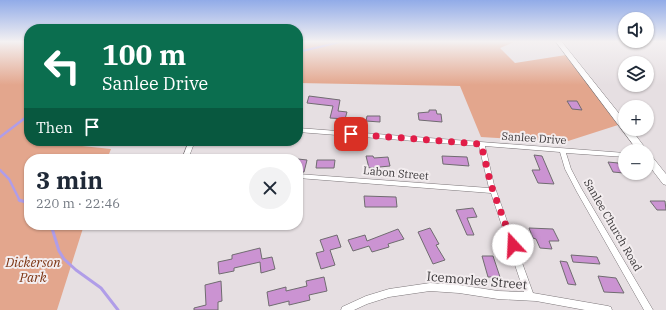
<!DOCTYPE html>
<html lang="en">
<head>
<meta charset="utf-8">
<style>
  :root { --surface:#fff; --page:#f2f2f3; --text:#1f2937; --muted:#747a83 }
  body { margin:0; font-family:"IBM Plex Serif",serif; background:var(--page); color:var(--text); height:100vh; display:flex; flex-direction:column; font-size:15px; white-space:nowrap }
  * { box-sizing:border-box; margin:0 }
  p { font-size:13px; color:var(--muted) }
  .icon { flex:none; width:22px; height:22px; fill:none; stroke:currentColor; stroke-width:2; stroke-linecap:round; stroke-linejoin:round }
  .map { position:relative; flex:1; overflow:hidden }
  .panel { position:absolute; left:24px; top:154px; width:279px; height:76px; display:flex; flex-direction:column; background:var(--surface); border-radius:16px; box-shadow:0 1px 3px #0004 }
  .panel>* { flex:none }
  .top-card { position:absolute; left:24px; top:24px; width:279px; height:122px; border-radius:16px; box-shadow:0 1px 3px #0004; background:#0b6e4f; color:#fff; overflow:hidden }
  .fabs { position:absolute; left:618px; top:12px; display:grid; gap:8px }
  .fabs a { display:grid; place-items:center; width:36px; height:36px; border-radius:50%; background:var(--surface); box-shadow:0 1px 3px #0004; font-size:20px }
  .pin { position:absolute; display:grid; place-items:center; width:34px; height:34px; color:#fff; margin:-17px; border-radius:8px; box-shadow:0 2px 6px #0006 }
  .me { position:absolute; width:44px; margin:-22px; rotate:340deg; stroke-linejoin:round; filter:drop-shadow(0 0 3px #0008) }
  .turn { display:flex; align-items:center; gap:14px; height:84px; padding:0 12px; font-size:18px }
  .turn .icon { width:52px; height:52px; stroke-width:2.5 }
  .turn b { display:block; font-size:28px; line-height:34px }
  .then { display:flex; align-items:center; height:38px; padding:0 12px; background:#0003; gap:8px; font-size:15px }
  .round { display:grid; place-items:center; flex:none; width:42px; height:42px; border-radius:21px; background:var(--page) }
  .overview { display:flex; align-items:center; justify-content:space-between; height:68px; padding:0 12px }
  h1 { font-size:24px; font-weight:800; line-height:30px }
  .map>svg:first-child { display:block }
</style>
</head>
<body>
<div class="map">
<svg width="666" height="310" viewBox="0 0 666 310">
  <rect width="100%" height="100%" fill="#e6dfe2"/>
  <!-- green -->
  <g fill="#e3a68d">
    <polygon points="0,42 29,42 29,141 85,141 82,146 111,149 107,159 29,159 29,225 84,225 57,310 0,310"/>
    <polygon points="298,42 514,42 500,48 515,63 566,55 618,125 565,142 481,137 460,86 298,83"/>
  </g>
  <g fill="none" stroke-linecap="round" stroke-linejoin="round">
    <!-- stream-far2 -->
    <polyline stroke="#b09de8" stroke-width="2" points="298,52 340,42"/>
    <!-- stream-far1 -->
    <g stroke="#b09de8" stroke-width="2.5">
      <polyline points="0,137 29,115"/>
      <polyline points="0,170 9,179 20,201"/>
    </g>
    <!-- stream -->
    <g stroke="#b09de8" stroke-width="3">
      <polyline points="19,200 29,203"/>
      <polyline points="51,225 59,251 64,259 76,270 101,288 118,310"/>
    </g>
  </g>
  <!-- building -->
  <g fill="#cb93d2" stroke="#706c70">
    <polygon points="309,96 340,100 338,111 347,112 345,119 330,118 333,106 307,103"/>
    <polygon points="567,101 577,101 582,110 572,109"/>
    <polygon points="429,110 436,110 437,114 441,114 442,122 419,120 418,113 429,112"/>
    <polygon points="367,116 380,116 380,122 366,121"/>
    <polygon points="534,155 542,156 554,184 538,183 532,170 540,170"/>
    <polygon points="366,156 373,156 374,158 388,157 390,166 369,168"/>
    <polygon points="442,156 467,157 469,166 443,164"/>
    <polygon points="298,159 307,160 304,172 298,172"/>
    <polygon points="317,160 335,160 334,168 316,168"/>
    <polygon points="608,162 618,163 624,173 613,172"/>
    <polygon points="364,196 396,197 397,207 365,207"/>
    <polygon points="650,201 665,201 666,210 657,210"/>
    <polygon points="473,208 477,217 467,218 474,235 467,235 456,210"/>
    <polygon points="430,228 439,244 436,245 445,260 433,264 418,232"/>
    <polygon points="529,228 553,229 559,241 549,241 552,249 540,248 536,239 533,238"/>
    <polygon points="398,229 404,239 388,244 389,247 372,252 369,246 353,251 348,240 365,235 367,241"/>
    <polygon points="337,235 341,247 330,250 335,265 321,269 316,253 324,251 320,240"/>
    <polygon points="260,248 262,259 272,257 275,269 261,273 260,262 234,268 234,271 219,274 218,262 232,259 232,255"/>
    <polygon points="571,255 597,257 600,264 573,262"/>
    <polygon points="482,256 493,256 500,277 488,277"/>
    <polygon points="560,261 567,262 576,285 568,284"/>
    <polygon points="598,276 616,278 624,293 604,292"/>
    <polygon points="324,277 327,291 309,295 310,300 289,305 289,301 269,306 267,292 286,287 286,291 307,286 306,281"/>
    <polygon points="221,281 222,301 218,302 218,310 194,310 194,308 206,305 205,285"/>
  </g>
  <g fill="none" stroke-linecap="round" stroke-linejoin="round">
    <defs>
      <g id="minor">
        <polygon points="298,128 625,153 625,157 566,153 571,169 581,188 653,310 644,310 577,192 565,169 560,152 485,146 494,185 533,293 608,306 611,307 612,310 585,310 536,301 498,299 459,293 430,291 389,297 367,304 354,310 341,310 342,307 366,296 389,289 430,283 459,285 498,291 524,292 491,193 298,178 298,174 489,188 479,146 298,132"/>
        <polygon points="189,141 195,141 188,159 182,159"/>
      </g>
      <g id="secondary">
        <polygon points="556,42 562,42 625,121 625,129 631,129 646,149 647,151 647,152 638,151"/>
        <polygon points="647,153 650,154 666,174 666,185 663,184 647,163"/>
      </g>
    </defs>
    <!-- minor casing -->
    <use href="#minor" stroke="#7d777a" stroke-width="1"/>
    <!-- secondary casing -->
    <use href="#secondary" stroke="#7d777a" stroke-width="1"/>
    <!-- minor -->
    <use href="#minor" fill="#fff" fill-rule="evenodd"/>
    <!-- secondary -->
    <use href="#secondary" fill="#fff" fill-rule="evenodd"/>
  </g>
  <!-- sky -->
  <linearGradient id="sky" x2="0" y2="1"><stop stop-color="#91abe8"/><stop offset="0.49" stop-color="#f4f1f2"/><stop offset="1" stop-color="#f4f1f2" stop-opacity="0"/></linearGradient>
  <rect width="666" height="85" fill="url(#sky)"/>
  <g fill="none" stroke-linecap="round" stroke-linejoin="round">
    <!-- route -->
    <polyline stroke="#e11d48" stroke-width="7" stroke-dasharray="0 12.6" points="351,134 481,144 491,185 513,245"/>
  </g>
  <g text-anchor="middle" stroke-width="4" stroke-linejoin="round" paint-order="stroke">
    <!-- street labels -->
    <g font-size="11" fill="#3c393b" stroke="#f3edef">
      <text transform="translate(534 138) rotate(4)" y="4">Sanlee Drive</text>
      <text transform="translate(396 173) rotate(5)" y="4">Labon Street</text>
      <text transform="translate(613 225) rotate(60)" y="4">Sanlee Church Road</text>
    </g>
    <!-- near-park labels -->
    <g font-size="13" font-style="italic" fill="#7b3210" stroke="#f3edef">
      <text x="33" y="267">Dickerson<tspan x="33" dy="15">Park</tspan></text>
    </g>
    <!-- near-street labels -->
    <g font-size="13" fill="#3c393b" stroke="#f3edef">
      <text transform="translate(477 280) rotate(5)" y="5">Icemorlee Street</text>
    </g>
  </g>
</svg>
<div class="fabs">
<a><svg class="icon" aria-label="sound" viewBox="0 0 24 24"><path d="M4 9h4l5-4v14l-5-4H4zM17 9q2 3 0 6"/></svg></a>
<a><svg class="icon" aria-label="layers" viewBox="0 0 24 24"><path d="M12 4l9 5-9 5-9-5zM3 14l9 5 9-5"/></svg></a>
<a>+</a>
<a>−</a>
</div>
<div class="pin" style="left:351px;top:134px;background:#d93025"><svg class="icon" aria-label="arrive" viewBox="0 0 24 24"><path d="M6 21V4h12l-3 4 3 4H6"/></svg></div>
<svg class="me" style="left:513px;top:245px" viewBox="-20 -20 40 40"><circle r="19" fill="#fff"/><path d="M0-13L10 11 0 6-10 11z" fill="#e11d48"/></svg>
<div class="top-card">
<div class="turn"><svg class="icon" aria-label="left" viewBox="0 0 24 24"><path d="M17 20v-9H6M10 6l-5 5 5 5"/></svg><div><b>100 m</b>Sanlee Drive</div></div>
<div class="then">Then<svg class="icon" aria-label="arrive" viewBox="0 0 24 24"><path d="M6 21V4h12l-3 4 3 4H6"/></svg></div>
</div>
<section class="panel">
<div class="overview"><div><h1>3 min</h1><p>220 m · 22:46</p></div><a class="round"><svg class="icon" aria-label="close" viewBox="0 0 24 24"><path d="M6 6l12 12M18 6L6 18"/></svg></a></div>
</section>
</div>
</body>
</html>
